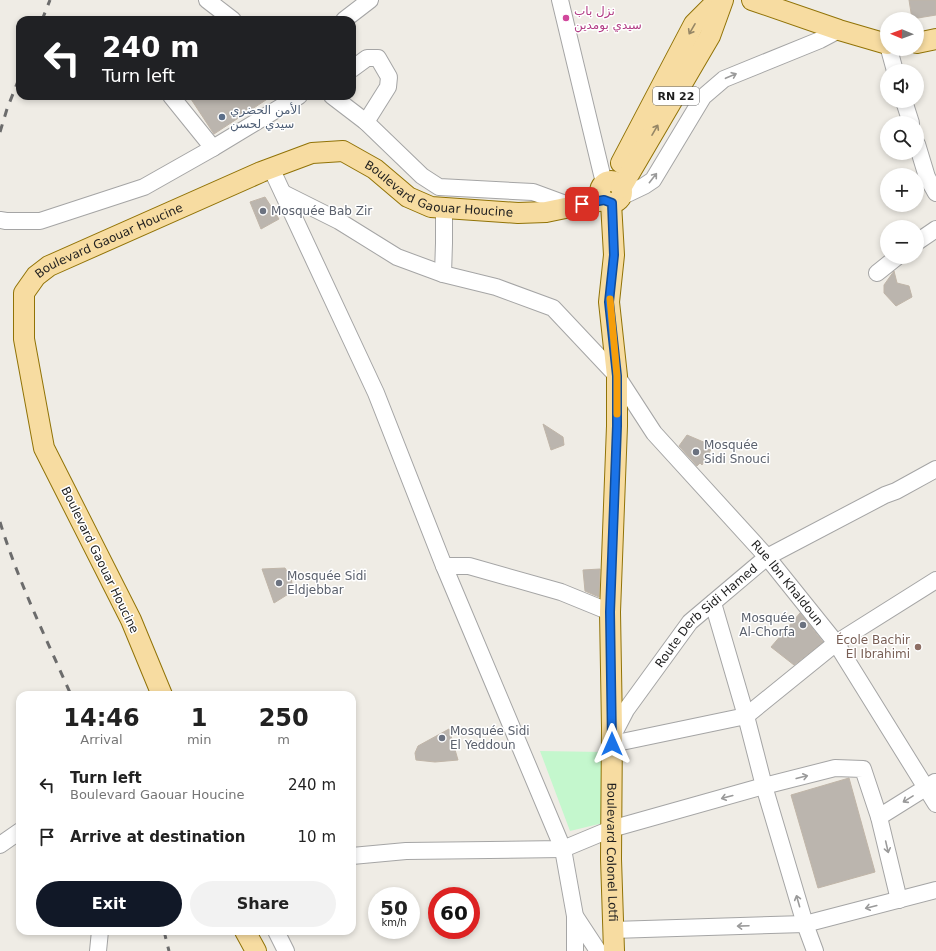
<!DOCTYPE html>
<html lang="en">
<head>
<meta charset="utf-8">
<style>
  :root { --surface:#fff; --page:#f2f2f2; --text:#222; --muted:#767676; --accent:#111827 }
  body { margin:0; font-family:"DejaVu Sans","Noto Naskh Arabic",sans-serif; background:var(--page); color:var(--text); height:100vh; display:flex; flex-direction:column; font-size:15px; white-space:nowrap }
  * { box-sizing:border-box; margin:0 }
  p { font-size:13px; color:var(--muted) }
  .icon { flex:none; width:22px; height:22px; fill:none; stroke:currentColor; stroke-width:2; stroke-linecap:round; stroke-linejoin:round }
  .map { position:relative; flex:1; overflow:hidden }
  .side { position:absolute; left:16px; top:691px; width:340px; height:244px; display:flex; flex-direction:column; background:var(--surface); border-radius:12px; box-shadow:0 2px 6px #0003 }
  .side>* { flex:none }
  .banner { position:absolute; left:16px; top:16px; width:340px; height:84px; border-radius:12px; box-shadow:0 2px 6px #0003; background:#202124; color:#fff; overflow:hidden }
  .needle { width:26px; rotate:271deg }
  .controls { position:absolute; left:880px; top:12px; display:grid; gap:8px }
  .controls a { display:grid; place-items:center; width:44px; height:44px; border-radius:50%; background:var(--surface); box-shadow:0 2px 6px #0003; font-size:20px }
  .speed { position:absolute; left:368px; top:887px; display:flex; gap:8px; font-size:20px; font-weight:700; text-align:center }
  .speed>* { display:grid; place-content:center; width:52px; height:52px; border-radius:50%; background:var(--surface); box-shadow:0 2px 6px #0003; line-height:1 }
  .speed small { font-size:10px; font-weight:400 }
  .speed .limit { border:6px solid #d22; background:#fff; color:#111 }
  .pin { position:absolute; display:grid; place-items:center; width:34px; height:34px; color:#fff; margin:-17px; border-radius:8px; box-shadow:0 2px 6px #0006 }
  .me { position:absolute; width:44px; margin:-22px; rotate:0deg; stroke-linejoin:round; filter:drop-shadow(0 0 3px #0008) }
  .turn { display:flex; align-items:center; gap:14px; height:84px; padding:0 20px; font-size:18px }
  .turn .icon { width:52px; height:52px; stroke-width:2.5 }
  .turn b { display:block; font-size:28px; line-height:34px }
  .eta { display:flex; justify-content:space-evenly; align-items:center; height:68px; text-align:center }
  .eta b { font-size:24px; font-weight:700; line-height:28px }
  .action { display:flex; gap:8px; margin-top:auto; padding:8px 20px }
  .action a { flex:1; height:46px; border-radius:24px; background:var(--accent); color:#fff; font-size:16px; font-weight:700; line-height:46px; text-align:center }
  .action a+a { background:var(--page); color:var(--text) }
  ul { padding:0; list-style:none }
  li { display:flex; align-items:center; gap:12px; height:52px; padding:0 20px }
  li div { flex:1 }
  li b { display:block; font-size:15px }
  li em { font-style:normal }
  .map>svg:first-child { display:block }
</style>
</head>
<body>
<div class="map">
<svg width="936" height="951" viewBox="0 0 936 951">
  <rect width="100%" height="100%" fill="#efece5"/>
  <!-- park -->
  <polygon fill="#c4f7cd" points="540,751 603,752 603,823 570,831"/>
  <!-- building -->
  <g fill="#bbb5ae" stroke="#c0b5a8">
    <polygon points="909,0 936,0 936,15 912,19"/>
    <polygon points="189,96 272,96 214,134"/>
    <polygon points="265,197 279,219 261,229 250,202"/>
    <polygon points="894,271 897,283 909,286 912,297 896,306 884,293 884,285"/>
    <polygon points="543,424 563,437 564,445 551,450"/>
    <polygon points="687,435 713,446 702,465 700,463 697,466 679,446"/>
    <polygon points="285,568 291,578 293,588 290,593 274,603 262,569"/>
    <polygon points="600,569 599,597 585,591 583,570"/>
    <polygon points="800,613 823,642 794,665 771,647"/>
    <polygon points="449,729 458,760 435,762 416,760 415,753 418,746"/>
    <polygon points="849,778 875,872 818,888 791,795"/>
  </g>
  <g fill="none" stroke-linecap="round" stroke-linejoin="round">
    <defs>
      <g id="minor">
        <polyline points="207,0 233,20"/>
        <polyline points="560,0 604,183"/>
        <polyline points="344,20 370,0"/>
        <polyline points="889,49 895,71"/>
        <polyline points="352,69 367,58 378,58 389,77 388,87 366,122"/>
        <polyline points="171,96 213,148"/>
        <polyline points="332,96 366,122 422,176 439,187 533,192 571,206"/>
        <polyline points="904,101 911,123"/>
        <polyline points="917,144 927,177 936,193"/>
        <polyline points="271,168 376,393 444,566 563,849 575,916 598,951"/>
        <path id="s1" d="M283 193 339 221 397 257 443 274 496 287 553 308 617 376 654 433 767 557 836 643 936 804"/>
        <polyline points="621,197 644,186 653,180 703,97 724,79 820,40 839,30"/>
        <polyline points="0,220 6,221 40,221 144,187 213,148 299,96"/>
        <polyline points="917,242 936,229"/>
        <polyline points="877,273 897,257"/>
        <polyline points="443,274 444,243 444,208"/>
        <polyline points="444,566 469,566 561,592 610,612"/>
        <polyline points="713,603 746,716 764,786 805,924 815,951"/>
        <path id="s2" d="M612 737 626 710 690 622 767 557 885 495 896 491 936 469"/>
        <polyline points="612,744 746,716 836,643 936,580"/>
        <polyline points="879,817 935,782"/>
        <polyline points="0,845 20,831"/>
        <polyline points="352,856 406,851 563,849 611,829 764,786 835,768 863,769 879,817 899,900"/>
        <polyline points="613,930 805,924 936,890"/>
        <polyline points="276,931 286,951"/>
        <polyline points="98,951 100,931"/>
        <polyline points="575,951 575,916"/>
      </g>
      <g id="major">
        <polyline points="752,0 839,30 887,44"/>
        <polyline points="917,43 936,39"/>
        <polyline points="621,163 694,24 718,0"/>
        <circle cx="611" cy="192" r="11"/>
        <polyline points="621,188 710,36 723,0"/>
        <path id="s3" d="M611 203 614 255 609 302 617 376V426L610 612 612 728 611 859 614 951"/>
        <path id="s4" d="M162 695 131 620 44 448 24 339V293L36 276 49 266 261 172 312 153 343 151 375 169 408 197 431 207 518 213 546 212 604 200"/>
        <polyline points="245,931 256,951"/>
      </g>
    </defs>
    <!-- minor casing -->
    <use href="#minor" stroke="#a5a5a5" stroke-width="18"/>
    <!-- major casing -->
    <use href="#major" stroke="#917307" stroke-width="22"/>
    <!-- minor -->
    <use href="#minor" stroke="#fff" stroke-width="16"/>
    <!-- major -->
    <use href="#major" stroke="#f7dca1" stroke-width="20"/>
    <!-- rail -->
    <g stroke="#6c6c6c" stroke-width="3" stroke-dasharray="8 8" stroke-linecap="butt">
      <polyline points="42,20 50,0"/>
      <polyline points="0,132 7,109 20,76"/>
      <path d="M0 522C18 581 46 638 71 695"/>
      <polyline points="164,931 169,951"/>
    </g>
  </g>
  <!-- one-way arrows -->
  <defs><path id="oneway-shaft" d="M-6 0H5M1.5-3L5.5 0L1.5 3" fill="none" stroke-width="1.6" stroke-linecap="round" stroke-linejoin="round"/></defs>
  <g stroke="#958666">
    <use href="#oneway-shaft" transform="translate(692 29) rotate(120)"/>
    <use href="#oneway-shaft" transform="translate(655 130) rotate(-60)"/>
  </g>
  <g stroke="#9a9a9a">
    <use href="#oneway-shaft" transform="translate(731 76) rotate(-23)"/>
    <use href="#oneway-shaft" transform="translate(653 178) rotate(-52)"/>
    <use href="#oneway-shaft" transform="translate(802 777) rotate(-14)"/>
    <use href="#oneway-shaft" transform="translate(727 797) rotate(165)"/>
    <use href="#oneway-shaft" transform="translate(908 799) rotate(148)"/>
    <use href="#oneway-shaft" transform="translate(887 847) rotate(77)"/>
    <use href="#oneway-shaft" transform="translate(798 901) rotate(-106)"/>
    <use href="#oneway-shaft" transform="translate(871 907) rotate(166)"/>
    <use href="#oneway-shaft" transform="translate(743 926) rotate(178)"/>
  </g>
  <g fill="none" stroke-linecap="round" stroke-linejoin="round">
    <defs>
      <polyline id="route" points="582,204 604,200 612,203 614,255 609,302 617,376 617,426 610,612 612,744"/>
    </defs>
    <!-- route casing -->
    <use href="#route" stroke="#114b97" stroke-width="10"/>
    <!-- route -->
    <use href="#route" stroke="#1a73e8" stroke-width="7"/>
    <!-- slow -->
    <polyline stroke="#f59e0b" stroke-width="7" points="610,299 617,376 617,414"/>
  </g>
  <!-- markers -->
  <circle fill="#d1479c" stroke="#fff" stroke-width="1.5" cx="566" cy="18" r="4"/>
  <circle fill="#5c6f8a" stroke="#fff" stroke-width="1.5" cx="222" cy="117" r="4"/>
  <g fill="#6b7280" stroke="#fff" stroke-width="1.5">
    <circle cx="263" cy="211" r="4"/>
    <circle cx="696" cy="452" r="4"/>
    <circle cx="279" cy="583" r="4"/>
    <circle cx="803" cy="625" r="4"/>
    <circle cx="442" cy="738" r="4"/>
  </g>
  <circle fill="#8d6e63" stroke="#fff" stroke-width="1.5" cx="918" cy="647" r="4"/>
  <g text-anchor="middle" stroke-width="3" stroke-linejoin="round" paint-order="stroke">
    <!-- shield labels -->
    <rect fill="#fff" stroke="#626262" stroke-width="1" x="653" y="87" width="46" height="18" rx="3"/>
    <g font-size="11" font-weight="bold" fill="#1e1e1e">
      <text x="676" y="100">RN 22</text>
    </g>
    <!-- hotel labels -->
    <g font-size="12" fill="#b23c85" stroke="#fff" text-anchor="start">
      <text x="574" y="15">نزل باب<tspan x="574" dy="14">سيدي بومدين</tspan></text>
    </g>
    <!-- service labels -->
    <g font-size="12" fill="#4e5e75" stroke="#fff" text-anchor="start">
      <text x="230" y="114">الأمن الحضري<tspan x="230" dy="14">سيدي لحسن</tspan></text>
    </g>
    <!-- street labels -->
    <g font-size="12" fill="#1e1e1e" stroke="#fff">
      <text dy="4" stroke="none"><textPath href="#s4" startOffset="892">Boulevard Gaouar Houcine</textPath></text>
      <text dy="4" stroke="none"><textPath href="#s4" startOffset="533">Boulevard Gaouar Houcine</textPath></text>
      <text transform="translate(100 560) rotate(64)" y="4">Boulevard Gaouar Houcine</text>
      <text dy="4" stroke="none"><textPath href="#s1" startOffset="657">Rue Ibn Khaldoun</textPath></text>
      <text dy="4" stroke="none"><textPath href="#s2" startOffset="155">Route Derb Sidi Hamed</textPath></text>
      <text dy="4" stroke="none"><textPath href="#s3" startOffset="650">Boulevard Colonel Lotfi</textPath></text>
    </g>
    <!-- worship labels -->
    <g font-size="12" fill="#5b616d" stroke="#fff" text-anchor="start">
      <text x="271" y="215">Mosquée Bab Zir</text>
      <text x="704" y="449">Mosquée<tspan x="704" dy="14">Sidi Snouci</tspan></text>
      <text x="287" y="580">Mosquée Sidi<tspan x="287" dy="14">Eldjebbar</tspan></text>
      <text x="795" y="622" text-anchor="end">Mosquée<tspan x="795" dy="14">Al-Chorfa</tspan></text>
      <text x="450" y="735">Mosquée Sidi<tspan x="450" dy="14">El Yeddoun</tspan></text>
    </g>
    <!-- education labels -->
    <g font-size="12" fill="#785e54" stroke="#fff" text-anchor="end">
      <text x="910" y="644">École Bachir<tspan x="910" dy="14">El Ibrahimi</tspan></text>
    </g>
  </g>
</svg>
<div class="controls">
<a><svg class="needle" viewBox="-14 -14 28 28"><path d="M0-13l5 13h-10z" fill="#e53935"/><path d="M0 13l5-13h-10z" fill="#767676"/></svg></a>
<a><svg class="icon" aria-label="sound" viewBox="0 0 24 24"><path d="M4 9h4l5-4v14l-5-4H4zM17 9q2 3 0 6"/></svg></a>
<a><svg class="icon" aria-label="search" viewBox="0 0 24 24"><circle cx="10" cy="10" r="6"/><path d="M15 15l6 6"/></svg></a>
<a>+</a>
<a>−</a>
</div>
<div class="speed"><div>50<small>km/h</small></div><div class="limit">60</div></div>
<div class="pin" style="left:582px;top:204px;background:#d93025"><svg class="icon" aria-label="arrive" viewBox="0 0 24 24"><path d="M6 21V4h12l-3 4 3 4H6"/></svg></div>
<svg class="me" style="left:612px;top:744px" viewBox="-20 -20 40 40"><path d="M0-17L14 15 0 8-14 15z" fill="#1a73e8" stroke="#fff" stroke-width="4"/></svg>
<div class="banner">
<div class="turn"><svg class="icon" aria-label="left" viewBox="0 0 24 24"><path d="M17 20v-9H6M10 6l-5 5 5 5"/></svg><div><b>240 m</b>Turn left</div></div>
</div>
<section class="side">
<div class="eta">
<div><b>14:46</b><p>Arrival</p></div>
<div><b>1</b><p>min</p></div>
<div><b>250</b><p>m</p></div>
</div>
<ul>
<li><svg class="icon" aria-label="left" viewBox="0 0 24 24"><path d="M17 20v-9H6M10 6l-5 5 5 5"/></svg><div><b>Turn left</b><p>Boulevard Gaouar Houcine</p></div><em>240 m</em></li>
<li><svg class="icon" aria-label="arrive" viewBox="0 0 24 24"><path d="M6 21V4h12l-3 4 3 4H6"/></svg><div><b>Arrive at destination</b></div><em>10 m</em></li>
</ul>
<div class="action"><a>Exit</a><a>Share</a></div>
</section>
</div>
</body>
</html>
